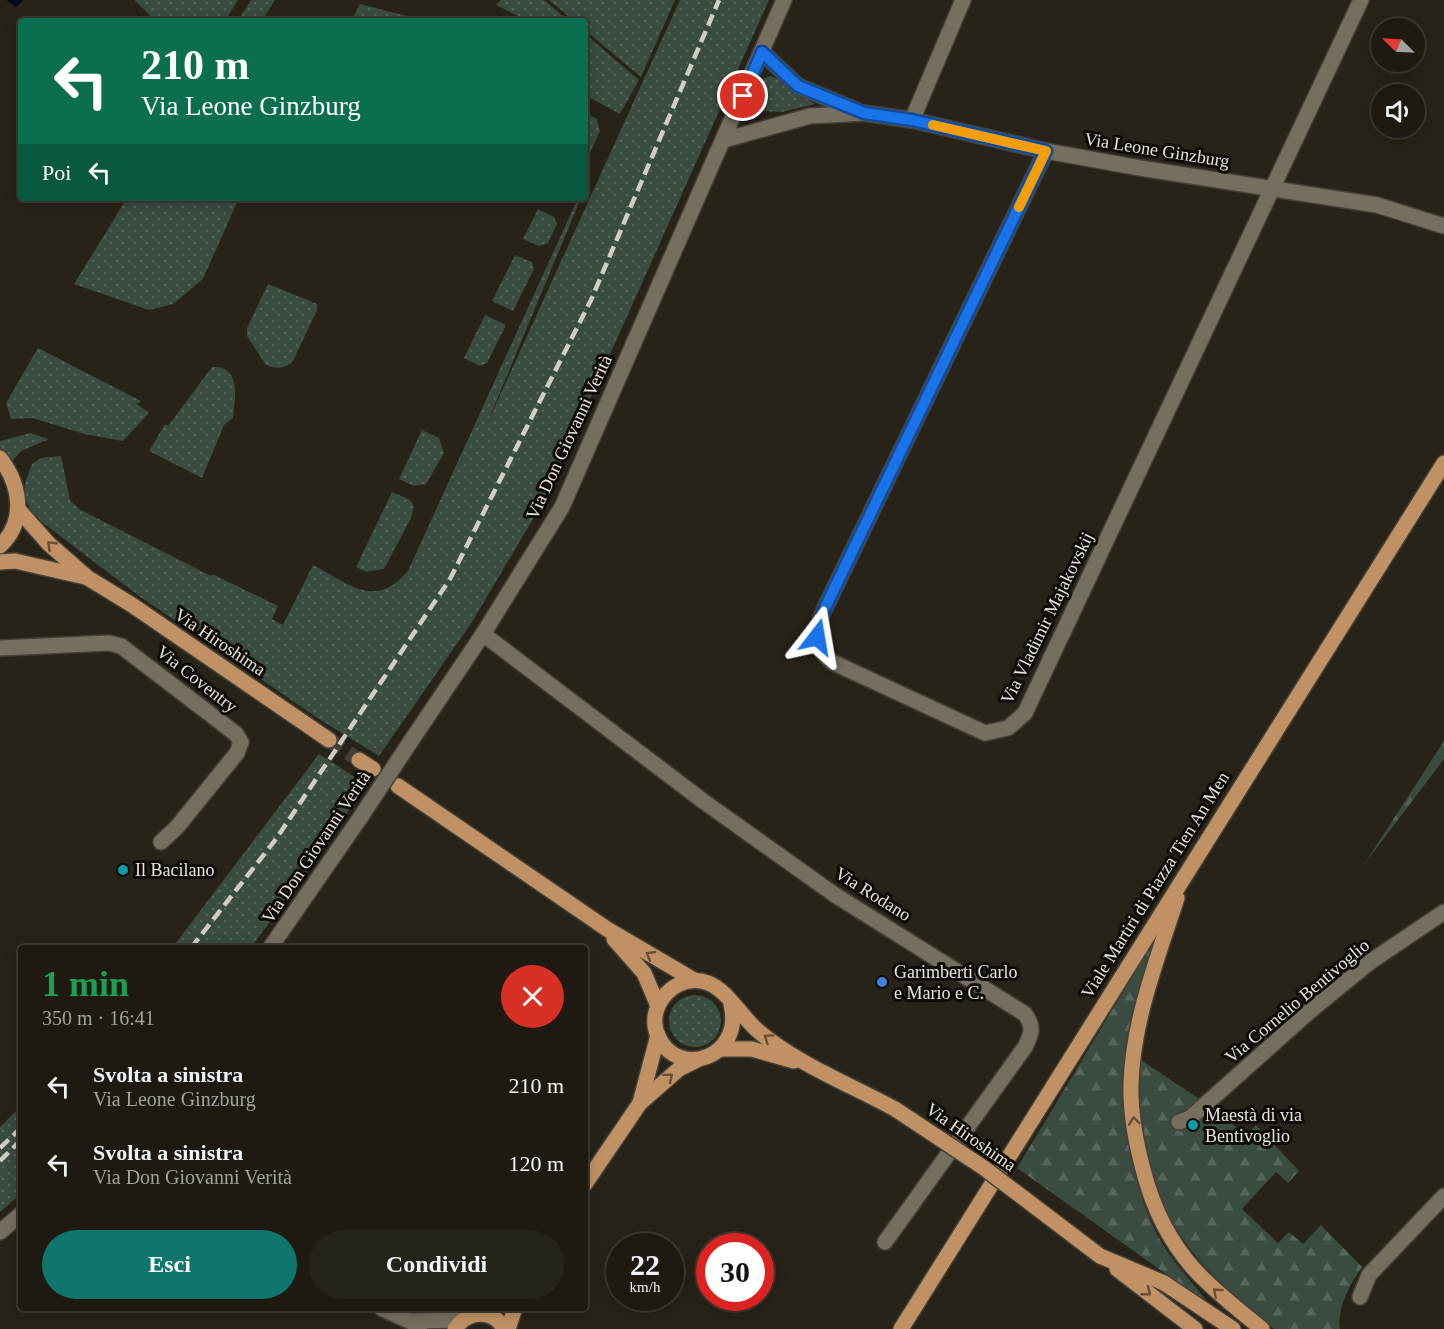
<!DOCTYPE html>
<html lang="it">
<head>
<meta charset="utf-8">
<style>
  :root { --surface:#1e1a12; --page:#26231b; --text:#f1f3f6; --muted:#a1a19f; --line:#3c3832; --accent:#0f766e }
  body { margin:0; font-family:Georgia,serif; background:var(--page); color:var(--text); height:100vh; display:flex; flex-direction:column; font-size:22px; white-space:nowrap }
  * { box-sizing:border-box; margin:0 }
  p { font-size:20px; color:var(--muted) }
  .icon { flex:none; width:33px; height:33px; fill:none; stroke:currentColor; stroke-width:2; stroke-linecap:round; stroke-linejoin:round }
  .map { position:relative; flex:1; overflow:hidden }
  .panel { position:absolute; left:18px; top:945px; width:570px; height:366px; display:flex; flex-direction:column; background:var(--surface); border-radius:6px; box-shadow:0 3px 15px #0003,0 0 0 2px var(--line) }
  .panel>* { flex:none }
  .guide { position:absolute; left:18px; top:18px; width:570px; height:183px; border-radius:6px; box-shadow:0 3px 15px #0003,0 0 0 2px var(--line); background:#0b6e4f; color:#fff; overflow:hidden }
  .needle { width:39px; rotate:294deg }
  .controls { position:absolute; left:1371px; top:18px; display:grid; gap:12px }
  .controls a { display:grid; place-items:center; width:54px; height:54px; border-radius:50%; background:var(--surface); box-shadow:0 3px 15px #0003,0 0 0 2px var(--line); font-size:30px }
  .speed { position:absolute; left:606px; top:1233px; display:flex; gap:12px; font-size:30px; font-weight:700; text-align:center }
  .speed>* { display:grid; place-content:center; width:78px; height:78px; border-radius:50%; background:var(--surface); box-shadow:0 3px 15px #0003,0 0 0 2px var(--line); line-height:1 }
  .speed small { font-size:15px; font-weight:400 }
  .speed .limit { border:9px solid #d22; background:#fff; color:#111 }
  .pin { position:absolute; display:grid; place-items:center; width:51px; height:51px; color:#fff; margin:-26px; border:3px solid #fff; border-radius:50%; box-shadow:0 2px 6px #0007 }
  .me { position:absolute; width:66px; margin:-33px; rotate:14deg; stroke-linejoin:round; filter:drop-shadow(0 0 4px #0008) }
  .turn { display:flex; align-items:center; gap:21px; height:126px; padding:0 24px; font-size:27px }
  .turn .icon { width:78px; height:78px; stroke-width:2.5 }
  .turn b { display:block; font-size:42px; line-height:51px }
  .then { display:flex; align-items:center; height:57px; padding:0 24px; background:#0003; gap:12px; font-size:22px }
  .round { display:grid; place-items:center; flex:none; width:63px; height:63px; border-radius:32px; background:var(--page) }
  .headline { display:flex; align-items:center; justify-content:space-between; height:102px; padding:0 24px }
  h1 { font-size:36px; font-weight:700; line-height:45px; color:#1e9e55 }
  .button { display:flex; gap:12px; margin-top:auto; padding:12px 24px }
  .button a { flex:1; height:69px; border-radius:36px; background:var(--accent); color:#fff; font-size:24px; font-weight:700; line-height:69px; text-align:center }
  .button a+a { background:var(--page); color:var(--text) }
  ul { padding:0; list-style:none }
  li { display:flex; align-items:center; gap:18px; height:78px; padding:0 24px }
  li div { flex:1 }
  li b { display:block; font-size:22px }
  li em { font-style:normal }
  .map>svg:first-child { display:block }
</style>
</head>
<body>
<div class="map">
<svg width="1444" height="1329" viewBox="0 0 1444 1329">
  <defs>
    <pattern id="grass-dots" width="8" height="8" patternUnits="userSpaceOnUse" patternTransform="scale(1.5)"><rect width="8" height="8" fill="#3a4b40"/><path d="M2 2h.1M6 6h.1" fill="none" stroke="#56655b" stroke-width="1.8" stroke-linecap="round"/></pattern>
    <pattern id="forest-firs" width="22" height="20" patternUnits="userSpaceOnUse" patternTransform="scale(1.5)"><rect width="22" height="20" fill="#3a4b40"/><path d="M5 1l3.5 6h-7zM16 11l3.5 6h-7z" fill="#56655b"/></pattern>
  </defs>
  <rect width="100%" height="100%" fill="#282318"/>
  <!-- grass -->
  <g fill="url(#grass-dots)">
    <polygon points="134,0 238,0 225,21 156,21"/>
    <polygon points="251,0 275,0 262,21 238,21"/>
    <polygon points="501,0 544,0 569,21 528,21 496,5"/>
    <polygon points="549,0 675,0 641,77 585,30 585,21 574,21"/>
    <path d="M680 0H769L546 497 472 622 379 756 319 719 139 596 43 523 30 509 25 497V483L32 464 41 458 61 456 70 500 79 509 211 576 212 574 278 606 272 619 283 625 313 565C350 584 374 610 408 571L578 198H581L486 426Z"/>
    <polygon points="360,4 426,21 351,21"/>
    <polygon points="585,34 639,80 620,114 585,95"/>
    <polygon points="770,76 782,80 815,104 782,112 761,111 752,103 752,97 760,79"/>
    <polygon points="586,114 597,119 600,131 585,164"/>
    <polygon points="127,198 239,198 203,279 173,304 149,310 74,284"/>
    <polygon points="538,209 554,217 557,224 548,243 539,246 523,239"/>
    <polygon points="515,255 532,262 534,269 513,311 492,301"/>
    <path d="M268 284 317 304V310L293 361C284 369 277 369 266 365L247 336V328Z"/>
    <polygon points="485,315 506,325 487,363 480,366 464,358"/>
    <polygon points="38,348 141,401 137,404 149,413 123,441 84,434 33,418 11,419 6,403"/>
    <path d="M212 367C242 365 235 399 233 418L224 425 202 478 149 451 165 424 168 426Z"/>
    <polygon points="422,430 439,438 444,453 426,484 414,486 399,479"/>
    <polygon points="30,433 49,439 21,451 12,461 0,448 0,441"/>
    <polygon points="392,492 410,500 414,506 411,518 384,569 366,572 356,567"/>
    <polygon points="319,754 364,783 335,834 252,946 172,948"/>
    <circle cx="695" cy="1021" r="26"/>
    <polygon points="21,1106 21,1194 0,1212 0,1127"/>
  </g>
  <!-- forest -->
  <g fill="url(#forest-firs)">
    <polygon points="1444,741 1444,759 1363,866"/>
    <path d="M1156 937C1148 966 1137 996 1132 1026 1120 1098 1125 1170 1158 1236 1171 1261 1194 1284 1211 1306L1017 1168Z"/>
    <path d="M1141 1060 1222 1114 1246 1136 1256 1125 1299 1171 1288 1183 1276 1172 1242 1209 1278 1243 1289 1232 1303 1244 1321 1225 1362 1267C1351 1283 1336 1309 1340 1329H1274C1244 1304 1211 1278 1188 1246 1148 1193 1133 1125 1141 1060Z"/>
  </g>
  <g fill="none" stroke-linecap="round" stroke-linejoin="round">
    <!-- stream -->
    <polyline stroke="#010b1c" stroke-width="5" points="10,0 16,4 20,0"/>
    <!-- major-tunnel -->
    <polyline stroke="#454036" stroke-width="15" stroke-dasharray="15 8" stroke-linecap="butt" points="329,740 359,760"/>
    <defs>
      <g id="minor">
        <polyline points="762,52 798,86 858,111"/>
        <polyline points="912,120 963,0"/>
        <polyline points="724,140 810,116 864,113 912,120 1046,151 1140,168 1377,205 1444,226"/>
        <path d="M1046 151 823 612C815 631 815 648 832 662L985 733 1008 728 1025 713 1361 0"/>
        <path d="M483 634 703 801 835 895 1025 1014C1034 1027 1032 1033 1025 1047L885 1242"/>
        <polyline points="0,648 109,643 121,646 236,734 241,742 237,753 177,827 161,842"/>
        <polyline points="409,744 483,634 562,507 784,0"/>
        <polyline points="270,948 360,818"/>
        <polyline points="1179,1122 1190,1118 1310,1011 1370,962 1444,912"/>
        <polyline points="0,1232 21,1214"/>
        <polyline points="1360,1297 1369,1275 1444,1196"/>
        <polyline points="381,1308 420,1326"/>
        <polyline points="412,1321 462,1320"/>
      </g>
      <g id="major">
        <path d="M0 458C20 484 27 521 0 546"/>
        <polyline points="18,509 49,544 88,578 132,605 329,740"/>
        <polyline points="0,562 15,561 85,577"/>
        <polyline points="359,760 373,769"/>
        <polyline points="398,786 607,929 694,980"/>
        <path d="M1177 898C1158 957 1133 1020 1131 1083 1130 1113 1136 1144 1144 1173 1153 1207 1170 1242 1194 1269 1215 1292 1239 1310 1262 1329"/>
        <polyline points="614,939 644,973 658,1006"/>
        <path d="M731 1004C744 1058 678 1080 658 1036 644 1005 678 971 708 983 727 990 741 1016 757 1030 797 1064 849 1084 895 1109"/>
        <polyline points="721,1049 752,1049 794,1061"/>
        <polyline points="640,1103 679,1069 697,1060"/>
        <polyline points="585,1184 640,1103 658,1035"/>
        <polyline points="1100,1256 1164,1283 1233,1329"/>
        <polyline points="1117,1269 1195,1329"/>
        <path d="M455 1329C467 1311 493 1308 504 1329"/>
        <polyline points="508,1329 515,1308"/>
        <polyline points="901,1329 1444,463"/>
      </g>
    </defs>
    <!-- minor casing -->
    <use href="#minor" stroke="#444038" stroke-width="18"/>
    <!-- major casing -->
    <use href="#major" stroke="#444038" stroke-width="18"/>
    <!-- minor -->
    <use href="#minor" stroke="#756f62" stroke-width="15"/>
    <!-- major -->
    <use href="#major" stroke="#c09165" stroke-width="15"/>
    <!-- rail -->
    <g stroke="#d0cdc5" stroke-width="4.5" stroke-dasharray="12 6" stroke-linecap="butt">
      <polyline points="191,948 276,839 450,579 591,300 719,0"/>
      <polyline points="0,1148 21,1128"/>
      <polyline points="0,1161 21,1140"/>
    </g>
    <defs>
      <polyline id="minor-bridge" points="360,818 409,744"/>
      <polyline id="major-bridge" points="895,1109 984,1168 1100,1256"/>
    </defs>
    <!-- minor-bridge casing -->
    <use href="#minor-bridge" stroke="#444038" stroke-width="18" stroke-linecap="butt"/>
    <!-- major-bridge casing -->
    <use href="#major-bridge" stroke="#444038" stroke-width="18" stroke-linecap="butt"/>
    <!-- minor-bridge -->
    <use href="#minor-bridge" stroke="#756f62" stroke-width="15"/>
    <!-- major-bridge -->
    <use href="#major-bridge" stroke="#c09165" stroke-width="15"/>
  </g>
  <!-- one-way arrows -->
  <defs><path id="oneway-chevron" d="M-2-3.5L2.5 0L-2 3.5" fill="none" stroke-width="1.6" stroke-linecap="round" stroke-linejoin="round" transform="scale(1.5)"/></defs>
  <g stroke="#684e36">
    <use href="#oneway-chevron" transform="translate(51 545) rotate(-136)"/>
    <use href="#oneway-chevron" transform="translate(650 955) rotate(-150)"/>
    <use href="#oneway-chevron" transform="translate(768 1038) rotate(-146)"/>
    <use href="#oneway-chevron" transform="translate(669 1077) rotate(-40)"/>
    <use href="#oneway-chevron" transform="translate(1134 1121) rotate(-97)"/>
    <use href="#oneway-chevron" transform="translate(1147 1292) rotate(38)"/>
    <use href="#oneway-chevron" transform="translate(1217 1292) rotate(-138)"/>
  </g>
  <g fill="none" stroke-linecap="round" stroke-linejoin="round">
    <defs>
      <polyline id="route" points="743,96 762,52 798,86 864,113 912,120 1046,151 823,612 817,637"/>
    </defs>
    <!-- route casing -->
    <use href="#route" stroke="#114b97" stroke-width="15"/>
    <!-- route -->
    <use href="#route" stroke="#1a73e8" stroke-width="10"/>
    <!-- slow -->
    <polyline stroke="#f59e0b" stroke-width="10" points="933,125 1046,151 1019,207"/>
  </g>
  <!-- markers -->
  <g fill="#0f9aa8" stroke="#0f0c08" stroke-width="2">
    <circle cx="123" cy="870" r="6"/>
    <circle cx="1193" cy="1125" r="6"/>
  </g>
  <circle fill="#3f7fe0" stroke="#0f0c08" stroke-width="2" cx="882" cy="982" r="6"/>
  <g text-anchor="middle" stroke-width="6" stroke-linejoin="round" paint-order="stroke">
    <!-- street labels -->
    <g font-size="18" fill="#e7e4dd" stroke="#0f0c08">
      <text transform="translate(1157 150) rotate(9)" y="6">Via Leone Ginzburg</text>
      <text transform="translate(569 437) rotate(-65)" y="6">Via Don Giovanni Verità</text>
      <text transform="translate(1047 618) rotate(-64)" y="6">Via Vladimir Majakovskij</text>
      <text transform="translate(220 642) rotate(34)" y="6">Via Hiroshima</text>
      <text transform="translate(197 679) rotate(38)" y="6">Via Coventry</text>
      <text transform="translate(316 847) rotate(-56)" y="6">Via Don Giovanni Verità</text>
      <text transform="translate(1155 885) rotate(-58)" y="6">Viale Martiri di Piazza Tien An Men</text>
      <text transform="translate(873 894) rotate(32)" y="6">Via Rodano</text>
      <text transform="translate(1297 1001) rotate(-40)" y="6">Via Cornelio Bentivoglio</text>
      <text transform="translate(971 1137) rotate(35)" y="6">Via Hiroshima</text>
    </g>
    <!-- poi labels -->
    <g font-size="18" fill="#e7e4dd" stroke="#0f0c08" text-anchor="start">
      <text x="135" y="876">Il Bacilano</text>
      <text x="894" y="978">Garimberti Carlo<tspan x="894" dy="21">e Mario e C.</tspan></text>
      <text x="1205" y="1121">Maestà di via<tspan x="1205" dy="21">Bentivoglio</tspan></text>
    </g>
  </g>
</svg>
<div class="controls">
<a><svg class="needle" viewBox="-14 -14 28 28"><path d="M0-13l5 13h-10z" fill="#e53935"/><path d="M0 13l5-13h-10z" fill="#a1a19f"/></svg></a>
<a><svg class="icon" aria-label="sound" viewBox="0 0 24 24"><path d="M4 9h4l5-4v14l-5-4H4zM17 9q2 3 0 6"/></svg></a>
</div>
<div class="speed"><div>22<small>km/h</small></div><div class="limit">30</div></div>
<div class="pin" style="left:743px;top:96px;background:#d93025"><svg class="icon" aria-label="arrive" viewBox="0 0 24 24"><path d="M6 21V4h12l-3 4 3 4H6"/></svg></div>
<svg class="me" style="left:817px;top:637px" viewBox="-20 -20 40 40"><path d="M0-17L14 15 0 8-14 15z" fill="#1a73e8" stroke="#fff" stroke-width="4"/></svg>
<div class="guide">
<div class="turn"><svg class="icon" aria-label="left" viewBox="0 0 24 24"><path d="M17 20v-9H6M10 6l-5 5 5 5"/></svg><div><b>210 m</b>Via Leone Ginzburg</div></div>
<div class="then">Poi<svg class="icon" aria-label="left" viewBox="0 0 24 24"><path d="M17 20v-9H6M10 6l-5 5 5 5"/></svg></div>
</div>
<section class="panel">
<div class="headline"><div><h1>1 min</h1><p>350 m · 16:41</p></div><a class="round" style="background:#d93025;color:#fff"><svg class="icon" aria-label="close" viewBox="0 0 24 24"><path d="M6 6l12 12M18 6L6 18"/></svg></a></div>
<ul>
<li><svg class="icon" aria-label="left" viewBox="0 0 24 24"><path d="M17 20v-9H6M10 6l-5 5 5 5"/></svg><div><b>Svolta a sinistra</b><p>Via Leone Ginzburg</p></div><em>210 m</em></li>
<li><svg class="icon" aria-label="left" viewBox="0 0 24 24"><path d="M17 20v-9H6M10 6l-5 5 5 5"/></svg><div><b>Svolta a sinistra</b><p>Via Don Giovanni Verità</p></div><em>120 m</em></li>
</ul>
<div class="button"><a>Esci</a><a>Condividi</a></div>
</section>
</div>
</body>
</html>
